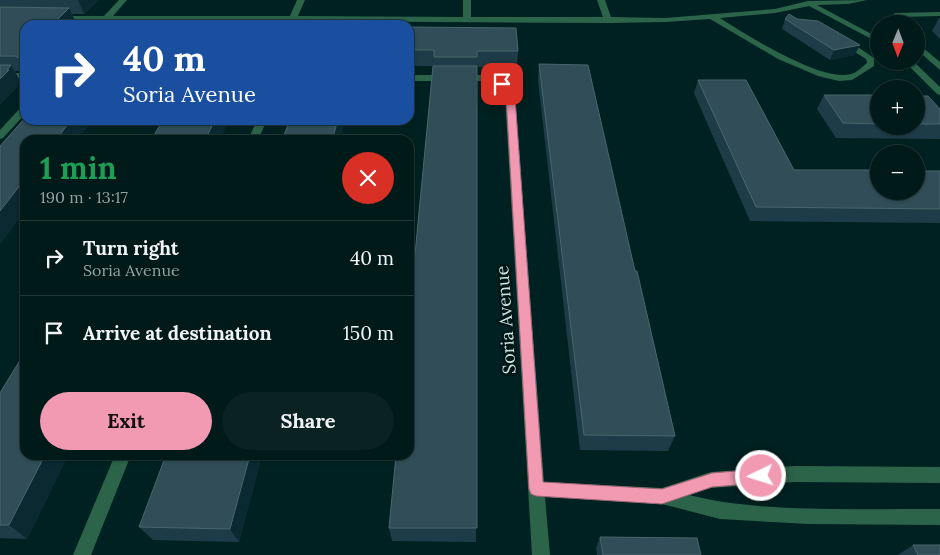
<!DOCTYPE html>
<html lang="en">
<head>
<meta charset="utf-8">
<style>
  :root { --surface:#001919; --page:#0a2222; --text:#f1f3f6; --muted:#95a0a2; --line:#223838; --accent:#f19ab2 }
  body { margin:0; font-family:Lora,serif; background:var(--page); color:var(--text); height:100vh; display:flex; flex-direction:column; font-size:19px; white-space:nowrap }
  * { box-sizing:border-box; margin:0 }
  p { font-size:16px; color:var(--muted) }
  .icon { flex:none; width:28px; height:28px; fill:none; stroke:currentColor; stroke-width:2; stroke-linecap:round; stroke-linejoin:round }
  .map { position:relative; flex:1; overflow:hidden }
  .side { position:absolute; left:20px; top:135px; width:394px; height:325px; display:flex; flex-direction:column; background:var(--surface); border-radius:15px; box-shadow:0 1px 4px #0004,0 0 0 1px var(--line) }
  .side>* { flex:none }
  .guide { position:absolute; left:20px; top:20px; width:394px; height:105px; border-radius:15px; box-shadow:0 1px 4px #0004,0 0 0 1px var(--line); background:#1a4fa0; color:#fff; overflow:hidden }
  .needle { width:32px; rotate:181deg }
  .buttons { position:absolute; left:870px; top:15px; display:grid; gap:10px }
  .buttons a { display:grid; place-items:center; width:55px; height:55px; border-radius:50%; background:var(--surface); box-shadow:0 1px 4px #0004,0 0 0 1px var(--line); font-size:25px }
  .pin { position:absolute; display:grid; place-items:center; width:42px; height:42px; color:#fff; margin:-21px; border-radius:10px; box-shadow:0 2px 8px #0006 }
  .me { position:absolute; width:55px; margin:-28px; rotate:266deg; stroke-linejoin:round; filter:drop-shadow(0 0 4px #0008) }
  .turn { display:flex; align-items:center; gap:18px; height:105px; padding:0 20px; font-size:22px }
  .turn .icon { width:65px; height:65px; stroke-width:2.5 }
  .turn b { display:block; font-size:35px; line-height:42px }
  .round { display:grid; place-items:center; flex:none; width:52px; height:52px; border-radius:26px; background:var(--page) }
  .head { display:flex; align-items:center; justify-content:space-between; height:85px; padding:0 20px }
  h1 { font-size:30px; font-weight:700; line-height:38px; color:#1e9e55 }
  .action { display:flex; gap:10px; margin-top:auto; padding:10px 20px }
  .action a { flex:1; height:58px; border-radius:30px; background:var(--accent); color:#111; font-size:20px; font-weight:700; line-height:58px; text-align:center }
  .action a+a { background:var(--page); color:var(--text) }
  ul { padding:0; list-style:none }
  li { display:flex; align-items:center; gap:15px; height:75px; padding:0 20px; border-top:1px solid var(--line) }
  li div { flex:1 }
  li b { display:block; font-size:19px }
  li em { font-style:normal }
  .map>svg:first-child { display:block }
</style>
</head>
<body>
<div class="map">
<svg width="940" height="555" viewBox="0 0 940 555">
  <rect width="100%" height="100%" fill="#002121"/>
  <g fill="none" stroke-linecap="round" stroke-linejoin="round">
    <!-- minor -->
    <g fill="#2b6449" fill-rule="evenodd">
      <path d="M119 0H127L113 16H290L297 0H305L298 16 463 17V0H471V17H603L597 0H605L611 17 665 18 775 9 808 1 867 0 848 4 817 5 879 38V43L809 6 775 13 720 18C745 34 822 83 851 74 856 73 862 67 867 63L866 59 840 43V39H846L874 58V66L852 80 839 81 818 76 778 59 710 19 665 22 608 23 109 20 104 23 100 20H57L53 18 57 16H104Z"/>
      <polygon points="940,12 940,16 900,17 900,24 892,24 891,19 895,13"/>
      <polygon points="916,42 940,62 940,70 916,49"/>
      <polygon points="904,61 913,61 940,87 940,95 937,94"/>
      <rect x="0" y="73" width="25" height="6"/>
      <path d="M409 75H482L505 82 515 97 544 482 662 488 711 472 794 466 940 467V483L794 482 711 488 689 495C765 514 861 508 940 509V525L808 524 720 519 662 504 545 497 550 555H532L505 97 499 86 481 81H409Z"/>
      <polygon points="25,105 25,114 3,138 0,139 0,130 22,106"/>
      <polygon points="257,120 267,120 258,140 248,140"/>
      <polygon points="115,455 131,455 91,555 73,555"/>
    </g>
  </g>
  <!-- wall -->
  <g fill="#1e3c47">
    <polygon points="0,0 98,0 84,14 72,14 76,23 74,25 25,25 25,71 15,71 20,81 17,84 18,86 0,104"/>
    <polygon points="939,18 940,18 940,39 932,31"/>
    <polygon points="785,19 855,55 830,60 782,29"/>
    <polygon points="409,27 518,51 517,67 477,67 476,542 392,541 389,528 433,66 409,66"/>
    <polygon points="539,64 635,271 675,436 668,451 580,450 538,80"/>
    <polygon points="698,80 794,170 940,171 940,223 750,221 694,93"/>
    <polygon points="824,95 879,95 879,126 916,126 916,96 940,109 940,139 836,138 817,109"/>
    <polygon points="0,393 25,455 68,455 27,539 0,538"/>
    <polygon points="262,455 239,542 153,540 139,527"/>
    <polygon points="600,537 701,555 597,555 596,548"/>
    <polygon points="913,545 940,555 898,555"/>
  </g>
  <!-- shaded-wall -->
  <g fill="#0a2931">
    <polygon points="78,0 98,0 84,14"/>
    <polygon points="69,8 76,23 74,25 52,25"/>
    <polygon points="860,45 855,55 830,60 834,50"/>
    <polygon points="25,52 25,71 18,58"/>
    <polygon points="11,65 20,81 17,84 18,86 0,104 0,79"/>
    <polygon points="71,120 93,120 78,140 56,140"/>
    <polygon points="215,120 229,120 220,140 205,140"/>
    <polygon points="338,120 345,120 340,140 332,140"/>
    <polygon points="25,179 25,211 0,245 0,211"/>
    <polygon points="45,455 68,455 27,539 9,525"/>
    <polygon points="250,455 262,455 239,542 230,529"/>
  </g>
  <!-- building -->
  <g fill="#314e58" stroke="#4a656d">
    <polygon points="0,7 69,8 52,25 25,25 25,52 18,58 16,56 0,56"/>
    <polygon points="789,14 797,19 818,21 860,45 834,50 785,19"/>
    <polygon points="409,27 516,28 518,51 477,51 477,57 434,57 434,50 409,50"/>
    <polygon points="539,64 588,65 635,271 637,271 675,436 584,435"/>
    <polygon points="0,65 11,65 7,70 9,70 0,79"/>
    <polygon points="433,66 477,66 477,528 389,528 396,455 409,455 409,317"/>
    <polygon points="698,80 746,80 794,170 879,170 879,191 916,191 916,171 940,171 940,209 756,207"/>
    <polygon points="824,95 879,95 879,124 843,123"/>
    <polygon points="916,96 928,96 940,109 940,124 916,124"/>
    <polygon points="25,118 25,120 71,120 56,140 25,140 25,179 0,211 0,146"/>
    <polygon points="163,120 215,120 205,140 151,140"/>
    <polygon points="290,120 338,120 332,140 282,140"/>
    <polygon points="25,352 25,455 45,455 9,525 0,525 0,393"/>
    <polygon points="166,455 250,455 230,529 139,527"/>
    <polygon points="600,537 697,538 701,555 603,555"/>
    <polygon points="913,545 940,545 940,555 918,555"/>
  </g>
  <!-- route -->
  <polygon fill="#f19ab2" stroke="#9d6474" points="499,83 505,83 515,97 543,482 662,489 712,473 761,469 766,471 768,476 766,481 761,483 712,487 662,504 536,496 531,494 529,489 506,97 498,84"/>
  <g text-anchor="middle" stroke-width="5" stroke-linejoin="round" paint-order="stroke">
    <!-- street labels -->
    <g font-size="18" fill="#d0e3e3" stroke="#001717">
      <text transform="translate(506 320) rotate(-94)" y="6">Soria Avenue</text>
    </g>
  </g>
</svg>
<div class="buttons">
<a><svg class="needle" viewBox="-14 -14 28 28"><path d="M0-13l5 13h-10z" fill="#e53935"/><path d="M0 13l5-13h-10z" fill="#95a0a2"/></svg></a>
<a>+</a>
<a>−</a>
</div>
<div class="pin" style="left:502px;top:84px;background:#d93025"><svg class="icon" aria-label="arrive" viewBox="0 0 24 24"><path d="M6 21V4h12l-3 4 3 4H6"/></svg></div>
<svg class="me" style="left:761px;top:476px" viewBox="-20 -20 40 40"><circle r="17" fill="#f19ab2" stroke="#fff" stroke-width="3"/><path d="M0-11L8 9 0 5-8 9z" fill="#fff"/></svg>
<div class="guide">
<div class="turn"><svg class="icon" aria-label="right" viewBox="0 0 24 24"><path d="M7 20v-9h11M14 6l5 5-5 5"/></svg><div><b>40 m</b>Soria Avenue</div></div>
</div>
<section class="side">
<div class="head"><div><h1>1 min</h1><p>190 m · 13:17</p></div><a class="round" style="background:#d93025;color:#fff"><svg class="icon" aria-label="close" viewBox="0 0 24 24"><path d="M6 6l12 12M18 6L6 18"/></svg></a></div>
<ul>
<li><svg class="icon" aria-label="right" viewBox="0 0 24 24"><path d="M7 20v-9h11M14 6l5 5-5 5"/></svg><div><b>Turn right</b><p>Soria Avenue</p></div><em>40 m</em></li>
<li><svg class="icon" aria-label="arrive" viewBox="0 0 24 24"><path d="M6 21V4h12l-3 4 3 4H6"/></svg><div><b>Arrive at destination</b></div><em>150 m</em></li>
</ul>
<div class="action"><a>Exit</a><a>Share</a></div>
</section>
</div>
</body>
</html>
